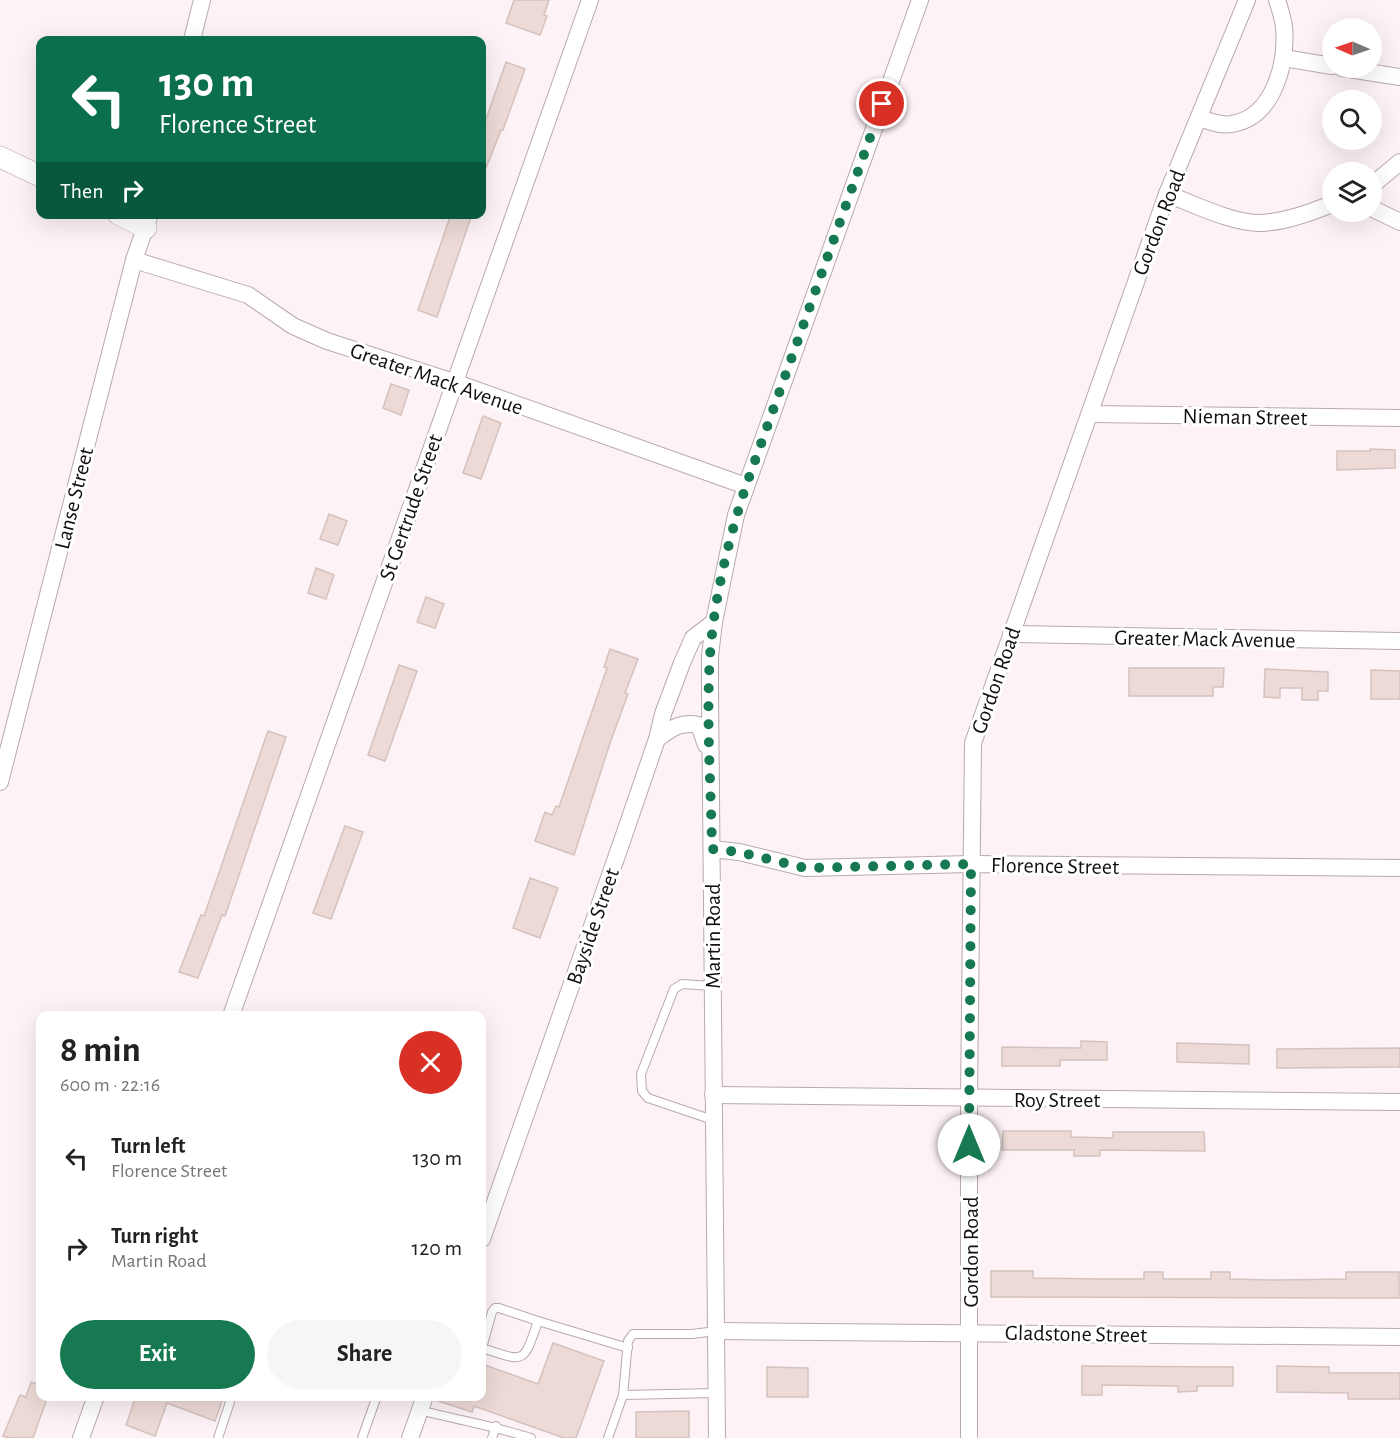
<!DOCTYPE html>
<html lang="en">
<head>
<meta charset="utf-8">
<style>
  :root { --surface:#fff; --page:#f6f6f6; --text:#222; --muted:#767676; --accent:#167951 }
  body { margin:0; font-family:"Alegreya Sans",sans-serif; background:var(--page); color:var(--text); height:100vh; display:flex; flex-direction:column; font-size:22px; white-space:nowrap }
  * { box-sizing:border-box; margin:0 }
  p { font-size:20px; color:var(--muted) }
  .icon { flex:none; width:33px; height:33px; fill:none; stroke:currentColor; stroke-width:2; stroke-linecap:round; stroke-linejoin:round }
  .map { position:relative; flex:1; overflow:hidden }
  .side { position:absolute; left:36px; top:1011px; width:450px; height:390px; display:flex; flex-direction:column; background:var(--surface); border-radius:12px; box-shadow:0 6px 24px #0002 }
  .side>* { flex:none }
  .guide { position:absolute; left:36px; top:36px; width:450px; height:183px; border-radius:12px; box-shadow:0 6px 24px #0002; background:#0b6e4f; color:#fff; overflow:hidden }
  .needle { width:39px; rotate:272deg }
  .controls { position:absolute; left:1322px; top:18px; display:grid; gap:12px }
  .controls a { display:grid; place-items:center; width:60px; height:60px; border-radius:50%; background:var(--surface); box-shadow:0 6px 24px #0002; font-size:30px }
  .pin { position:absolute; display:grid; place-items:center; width:51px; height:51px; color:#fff; margin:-26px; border:3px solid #fff; border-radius:50%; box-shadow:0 2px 6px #0007 }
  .me { position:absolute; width:66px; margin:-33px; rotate:0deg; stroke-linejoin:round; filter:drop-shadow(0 0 4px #0008) }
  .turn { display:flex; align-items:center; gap:21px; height:126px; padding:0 24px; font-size:27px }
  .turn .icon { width:78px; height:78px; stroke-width:2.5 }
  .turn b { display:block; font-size:42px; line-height:51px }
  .then { display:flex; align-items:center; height:57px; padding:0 24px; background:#0003; gap:12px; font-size:22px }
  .round { display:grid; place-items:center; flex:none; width:63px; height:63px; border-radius:32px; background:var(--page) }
  .headline { display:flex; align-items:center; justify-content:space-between; height:102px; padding:0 24px }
  h1 { font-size:36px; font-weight:600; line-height:45px }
  .action { display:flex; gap:12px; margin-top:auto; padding:12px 24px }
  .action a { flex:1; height:69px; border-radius:36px; background:var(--accent); color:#fff; font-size:24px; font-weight:600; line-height:69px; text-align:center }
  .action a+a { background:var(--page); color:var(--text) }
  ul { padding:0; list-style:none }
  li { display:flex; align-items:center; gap:18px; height:90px; padding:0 24px }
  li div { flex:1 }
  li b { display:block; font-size:22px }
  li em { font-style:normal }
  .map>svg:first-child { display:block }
</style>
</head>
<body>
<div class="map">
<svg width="1400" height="1438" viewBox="0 0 1400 1438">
  <rect width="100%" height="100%" fill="#fdf2f5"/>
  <!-- building -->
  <g fill="#eddad7" stroke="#d4c2be" stroke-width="1.5">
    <polygon points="514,0 549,0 544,15 547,16 540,35 506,23"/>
    <polygon points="506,62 525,69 503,130 501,130 482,178 482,131"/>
    <polygon points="451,214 472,214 437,317 418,310"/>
    <polygon points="391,384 409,390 401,415 383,408"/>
    <polygon points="483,416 501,423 481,479 463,473"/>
    <polygon points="1370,449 1395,450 1395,468 1337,470 1337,451 1370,451"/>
    <polygon points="329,514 347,521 338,545 320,539"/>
    <polygon points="316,568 334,575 326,599 308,593"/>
    <polygon points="426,597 444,604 435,628 417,622"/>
    <polygon points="610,649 638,659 625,693 628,694 610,743 574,855 535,841 545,812 552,815 556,806 559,807 607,668 604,667"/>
    <polygon points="399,665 417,671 385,761 368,755"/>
    <polygon points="1129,668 1224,668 1223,687 1213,687 1213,696 1129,696"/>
    <polygon points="1265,669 1328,672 1328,691 1318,691 1318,700 1302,700 1302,688 1280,688 1280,698 1264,697"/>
    <polygon points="1371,670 1400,671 1400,699 1371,699"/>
    <polygon points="268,731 286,737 225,916 222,915 198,978 179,972 201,915 204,916"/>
    <polygon points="345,826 363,832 331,919 313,913"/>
    <polygon points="530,878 558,888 540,938 513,928"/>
    <polygon points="1081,1041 1107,1042 1107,1060 1060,1060 1060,1066 1002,1066 1002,1047 1081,1048"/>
    <polygon points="1177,1043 1249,1045 1249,1064 1177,1062"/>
    <polygon points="1400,1048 1400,1067 1277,1068 1277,1049"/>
    <polygon points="1003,1131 1071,1131 1071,1137 1113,1138 1113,1132 1204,1132 1205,1151 1100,1150 1100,1156 1074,1156 1074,1150 1002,1150"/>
    <polygon points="991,1271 1033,1271 1033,1278 1100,1279 1144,1279 1144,1272 1163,1272 1163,1279 1211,1279 1211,1272 1230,1272 1230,1279 1275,1280 1346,1279 1346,1272 1399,1272 1399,1298 991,1297"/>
    <polygon points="553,1343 604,1361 576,1438 564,1438 474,1406 472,1412 435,1400 435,1396 482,1396 482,1364 538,1384"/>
    <polygon points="1082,1366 1233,1367 1233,1386 1197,1386 1197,1391 1178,1392 1178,1386 1102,1385 1102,1395 1082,1395"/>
    <polygon points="1277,1366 1329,1367 1329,1373 1400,1373 1400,1399 1348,1399 1348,1393 1277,1392"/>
    <polygon points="767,1367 808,1368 808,1397 767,1397"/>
    <polygon points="31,1382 40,1385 40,1396 48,1396 33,1438 9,1438 3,1436 20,1395 26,1397"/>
    <polygon points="136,1396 224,1396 215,1421 167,1403 155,1436 126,1425"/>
    <polygon points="689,1411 689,1438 636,1438 636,1412"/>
  </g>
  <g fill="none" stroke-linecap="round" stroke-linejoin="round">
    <defs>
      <g id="service">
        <polyline points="712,986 682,984 674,989 641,1074 642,1091 648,1098 713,1120"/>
        <polyline points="538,1321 628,1348"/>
        <path d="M482 1348 492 1312 495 1308H499L538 1321C523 1365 525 1362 482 1348"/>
        <polyline points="623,1395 628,1341 633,1334 692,1334 716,1331"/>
        <path d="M420 1410C457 1420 494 1426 531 1438"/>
        <polyline points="218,1438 232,1396"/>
        <polyline points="362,1438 377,1396"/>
        <polyline points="492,1438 496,1426"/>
        <polyline points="608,1438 623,1395 716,1393"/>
      </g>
      <g id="minor">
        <polyline points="192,40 202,0"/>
        <polyline points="1284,58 1332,66"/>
        <polyline points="1342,68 1400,77"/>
        <path d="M1199 118C1209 121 1220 126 1231 124 1274 118 1287 63 1284 27 1283 18 1280 9 1277 0"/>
        <polyline points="1371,186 1400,162"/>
        <path d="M1167 194C1194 204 1231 223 1260 223 1285 222 1309 213 1332 204"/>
        <polyline points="1371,208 1400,222"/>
        <polyline points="134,260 248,295 293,326 327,341 454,382 746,486"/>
        <polyline points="1090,414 1400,418"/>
        <polyline points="1011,634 1400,641"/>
        <path d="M657 739C671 729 680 721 699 725L706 745"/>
        <polyline points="0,782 134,260 150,214"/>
        <polyline points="712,849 739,852 805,868 971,864 1400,868"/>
        <polyline points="231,1016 590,0"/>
        <polyline points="713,1095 1400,1102"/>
        <polyline points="482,1239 622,841 657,739 663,714 682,663 693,638 714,622"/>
        <polyline points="716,1331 1400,1337"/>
        <polyline points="81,1438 96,1396"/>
        <polyline points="410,1438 425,1396"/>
        <polyline points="717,1438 710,690 710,656 714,622 736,515 920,0"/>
        <polyline points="969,1438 969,1099 973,743 1167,194 1247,0"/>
      </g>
      <g id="tertiary">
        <polyline points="0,157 40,176"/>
        <polyline points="118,214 146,228"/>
      </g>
    </defs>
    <!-- service casing -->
    <use href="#service" stroke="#baa9ae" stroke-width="10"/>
    <!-- minor casing -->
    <use href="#minor" stroke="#baa9ae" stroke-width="18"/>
    <!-- tertiary casing -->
    <use href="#tertiary" stroke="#baa9ae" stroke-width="22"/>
    <!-- service -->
    <use href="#service" stroke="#fff" stroke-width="8"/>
    <!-- minor -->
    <use href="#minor" stroke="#fff" stroke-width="16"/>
    <!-- tertiary -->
    <use href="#tertiary" stroke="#fff" stroke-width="21"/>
  </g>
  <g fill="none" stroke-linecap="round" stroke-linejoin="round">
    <!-- route -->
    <path stroke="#167951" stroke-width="10" stroke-dasharray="0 18" d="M882 104 746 486C728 541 714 599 710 656 706 719 711 785 712 849L739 852 805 868 971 864 969 1145"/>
  </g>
  <g text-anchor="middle" stroke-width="6" stroke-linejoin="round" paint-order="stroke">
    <!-- street labels -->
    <g font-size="22" fill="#140e10" stroke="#fff">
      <text transform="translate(1158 222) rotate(-69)" y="8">Gordon Road</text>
      <text transform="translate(437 378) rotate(19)" y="8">Greater Mack Avenue</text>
      <text transform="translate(1245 416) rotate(1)" y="8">Nieman Street</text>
      <text transform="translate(73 498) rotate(-76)" y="8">Lanse Street</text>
      <text transform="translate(410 507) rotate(-71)" y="8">St Gertrude Street</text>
      <text transform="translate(1205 638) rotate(1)" y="8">Greater Mack Avenue</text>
      <text transform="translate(995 680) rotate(-71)" y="8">Gordon Road</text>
      <text transform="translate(1055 865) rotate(1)" y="8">Florence Street</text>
      <text transform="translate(592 926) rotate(-71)" y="8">Bayside Street</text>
      <text transform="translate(712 936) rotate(-90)" y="8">Martin Road</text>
      <text x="1057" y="1107">Roy Street</text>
      <text transform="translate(970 1252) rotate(-90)" y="8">Gordon Road</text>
      <text transform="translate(1076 1333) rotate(1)" y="8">Gladstone Street</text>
    </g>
  </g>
</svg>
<div class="controls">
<a><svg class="needle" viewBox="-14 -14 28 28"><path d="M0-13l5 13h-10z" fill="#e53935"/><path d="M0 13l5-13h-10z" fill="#767676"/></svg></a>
<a><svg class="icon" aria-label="search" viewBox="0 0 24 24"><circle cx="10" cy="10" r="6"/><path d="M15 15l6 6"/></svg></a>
<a><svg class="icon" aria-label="layers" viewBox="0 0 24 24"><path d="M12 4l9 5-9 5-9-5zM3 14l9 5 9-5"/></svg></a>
</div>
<div class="pin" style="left:882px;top:104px;background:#d93025"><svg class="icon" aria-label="arrive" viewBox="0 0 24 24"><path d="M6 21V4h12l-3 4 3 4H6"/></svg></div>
<svg class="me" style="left:969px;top:1145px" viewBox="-20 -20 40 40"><circle r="19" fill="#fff"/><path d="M0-13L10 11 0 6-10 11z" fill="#167951"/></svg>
<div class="guide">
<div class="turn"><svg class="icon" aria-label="left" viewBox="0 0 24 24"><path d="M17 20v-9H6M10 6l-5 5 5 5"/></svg><div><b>130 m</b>Florence Street</div></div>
<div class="then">Then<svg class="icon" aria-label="right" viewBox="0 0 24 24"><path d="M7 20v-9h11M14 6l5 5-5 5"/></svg></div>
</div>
<section class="side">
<div class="headline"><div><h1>8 min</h1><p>600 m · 22:16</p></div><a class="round" style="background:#d93025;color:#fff"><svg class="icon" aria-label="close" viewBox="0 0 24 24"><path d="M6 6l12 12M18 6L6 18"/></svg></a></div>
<ul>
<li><svg class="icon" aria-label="left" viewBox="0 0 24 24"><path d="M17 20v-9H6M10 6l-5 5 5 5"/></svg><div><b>Turn left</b><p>Florence Street</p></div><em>130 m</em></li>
<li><svg class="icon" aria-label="right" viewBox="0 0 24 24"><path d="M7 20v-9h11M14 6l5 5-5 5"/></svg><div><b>Turn right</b><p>Martin Road</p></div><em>120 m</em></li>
</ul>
<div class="action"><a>Exit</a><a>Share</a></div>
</section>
</div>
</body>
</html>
